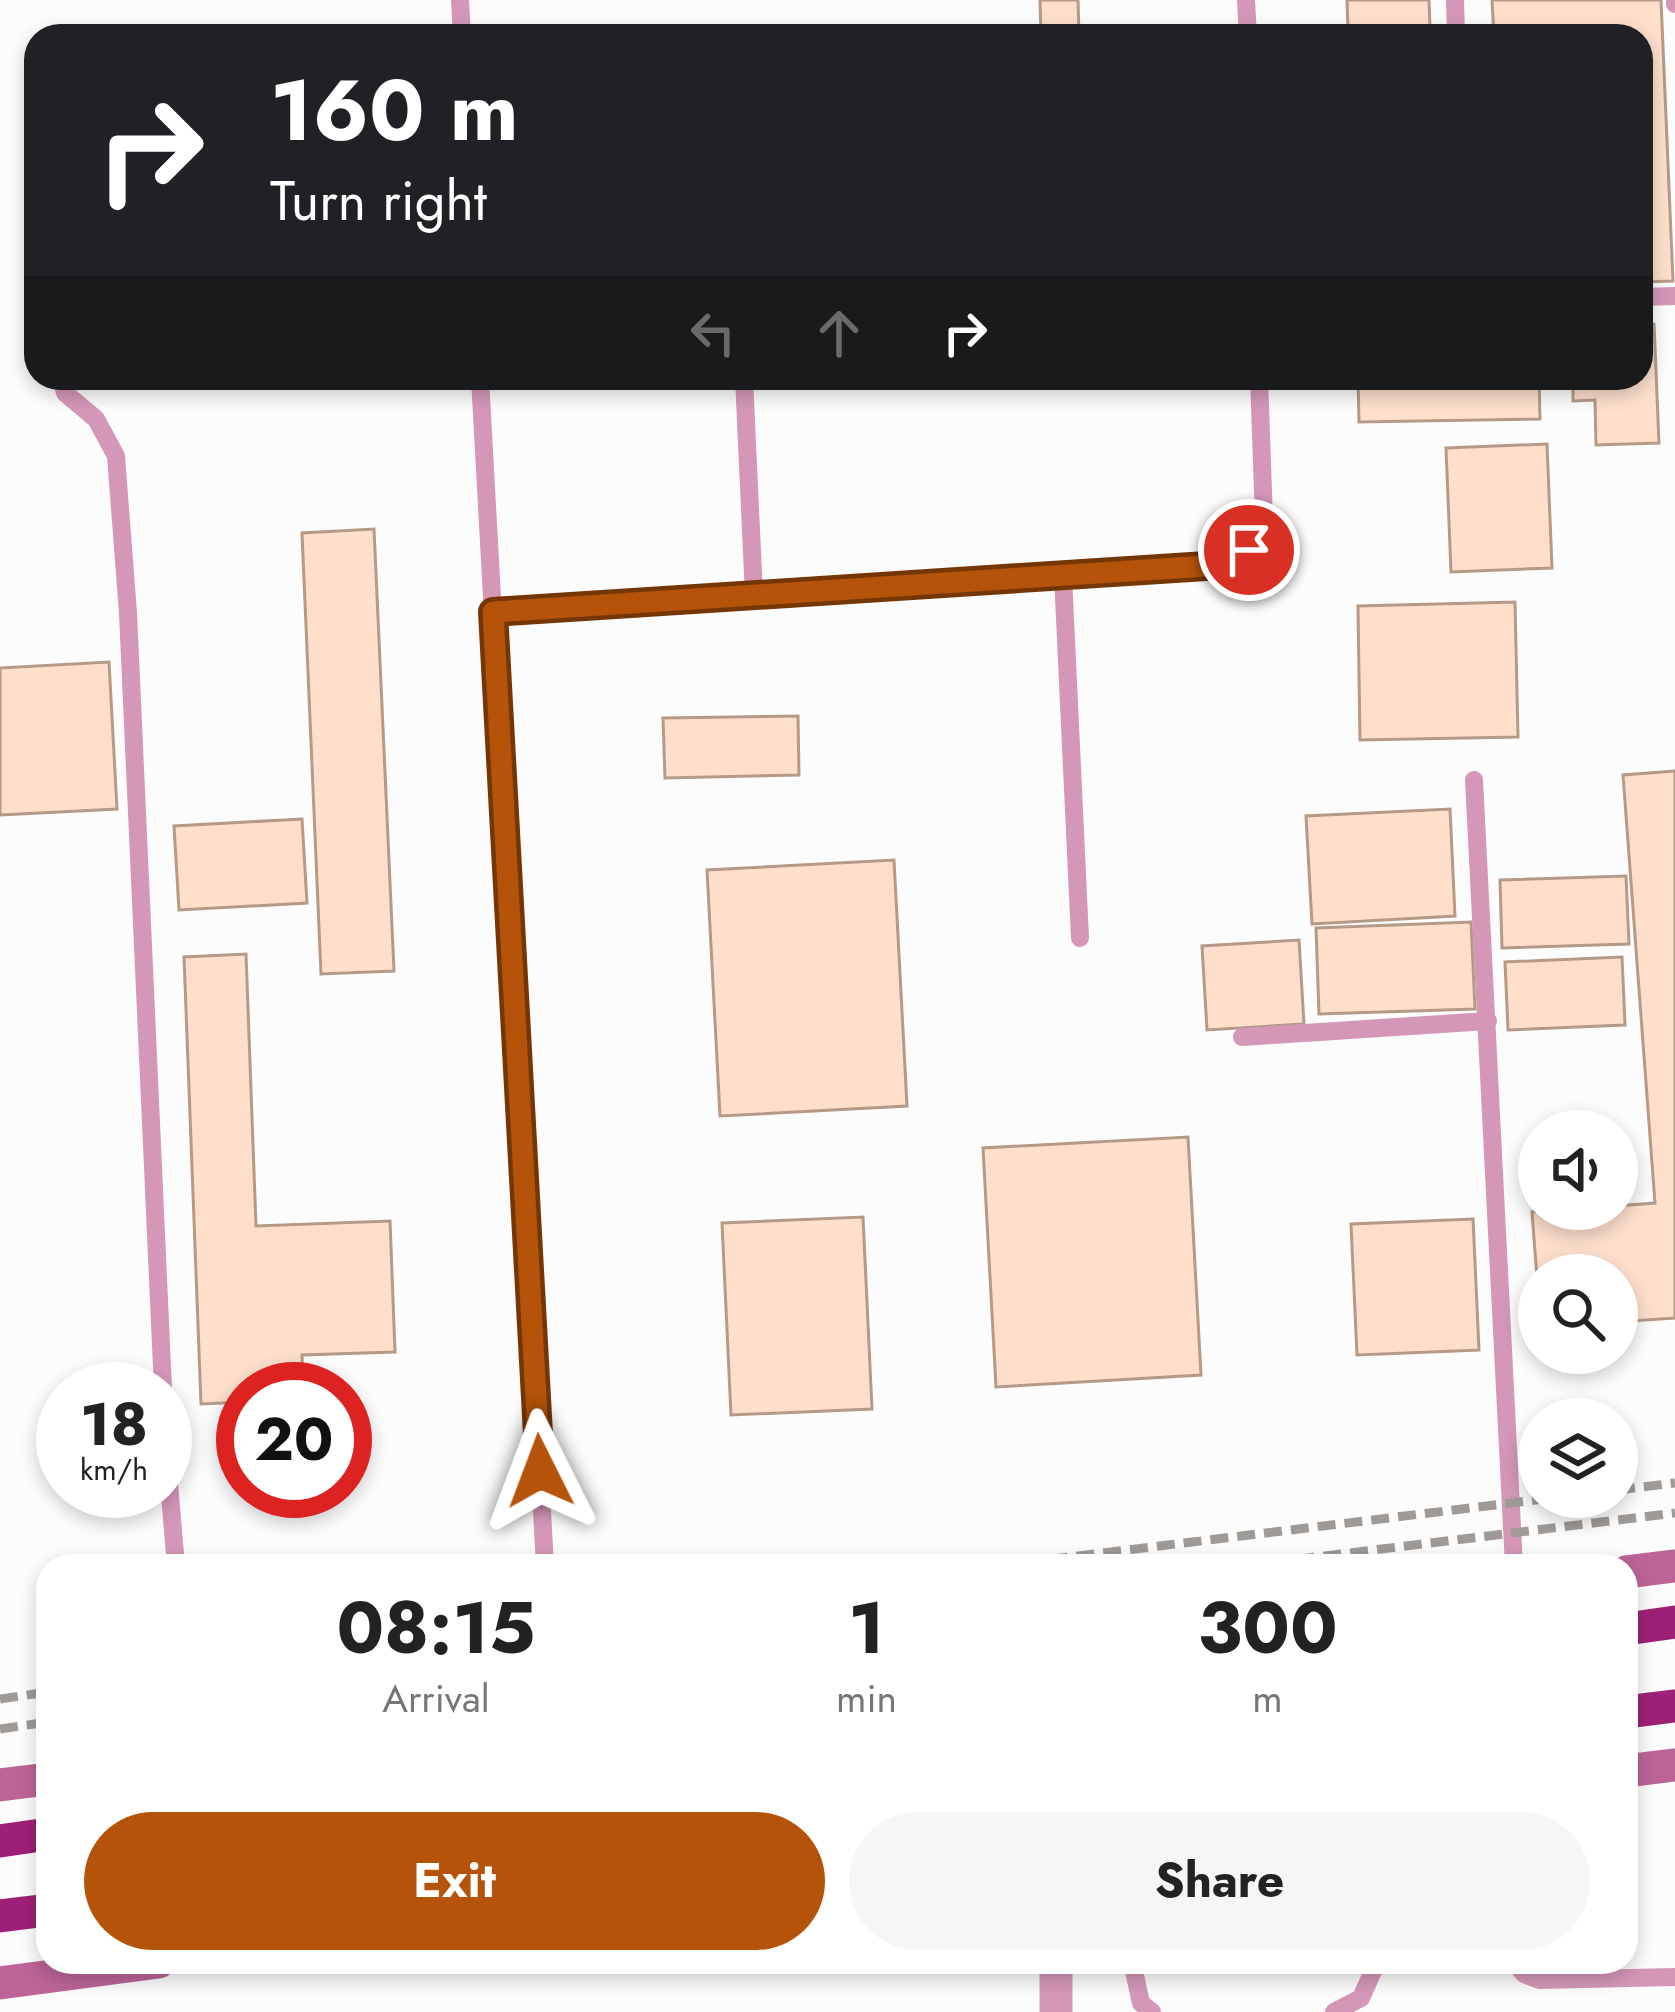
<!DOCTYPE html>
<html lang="en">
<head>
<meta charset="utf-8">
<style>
  :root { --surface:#fff; --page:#f6f6f6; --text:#222; --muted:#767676; --accent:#b45309 }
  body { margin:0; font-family:Jost,sans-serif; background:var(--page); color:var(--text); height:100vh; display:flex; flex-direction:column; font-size:45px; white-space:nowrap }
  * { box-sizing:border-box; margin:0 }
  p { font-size:39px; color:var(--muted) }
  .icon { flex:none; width:66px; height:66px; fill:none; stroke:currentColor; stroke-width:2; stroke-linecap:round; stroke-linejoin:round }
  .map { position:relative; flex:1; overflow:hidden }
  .drawer { position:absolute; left:36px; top:1554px; width:1602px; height:420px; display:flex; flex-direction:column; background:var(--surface); border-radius:36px; box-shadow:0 6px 18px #0003 }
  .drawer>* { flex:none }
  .hud { position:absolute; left:24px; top:24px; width:1629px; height:366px; border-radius:36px; box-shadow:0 6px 18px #0003; background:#202124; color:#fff; overflow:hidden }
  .fabs { position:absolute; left:1518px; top:1110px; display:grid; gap:24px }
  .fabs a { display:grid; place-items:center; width:120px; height:120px; border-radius:50%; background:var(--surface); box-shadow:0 6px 18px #0003; font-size:60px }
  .speed { position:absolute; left:36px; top:1362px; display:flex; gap:24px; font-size:60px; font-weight:700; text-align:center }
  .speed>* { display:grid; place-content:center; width:156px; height:156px; border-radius:50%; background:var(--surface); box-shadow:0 6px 18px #0003; line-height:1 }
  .speed small { font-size:30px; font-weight:400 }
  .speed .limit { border:18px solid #d22; background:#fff; color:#111 }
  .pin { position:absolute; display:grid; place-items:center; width:102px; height:102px; color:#fff; margin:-51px; border:6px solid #fff; border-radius:50%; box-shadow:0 3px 12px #0007 }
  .me { position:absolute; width:132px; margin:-66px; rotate:357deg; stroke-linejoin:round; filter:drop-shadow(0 0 9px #0008) }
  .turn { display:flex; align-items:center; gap:42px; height:252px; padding:0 48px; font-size:54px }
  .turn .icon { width:156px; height:156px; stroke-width:2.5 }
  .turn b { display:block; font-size:84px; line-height:102px }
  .lanes { display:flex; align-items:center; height:114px; padding:0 48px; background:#0003; justify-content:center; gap:60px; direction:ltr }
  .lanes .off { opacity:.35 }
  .eta { display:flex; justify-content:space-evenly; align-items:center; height:204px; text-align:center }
  .eta b { font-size:72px; font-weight:700; line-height:84px }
  .button { display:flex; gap:24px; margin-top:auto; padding:24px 48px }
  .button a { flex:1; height:138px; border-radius:72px; background:var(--accent); color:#fff; font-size:48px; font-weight:700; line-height:138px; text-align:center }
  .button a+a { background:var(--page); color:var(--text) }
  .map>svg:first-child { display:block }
</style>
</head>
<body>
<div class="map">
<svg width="1675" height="2012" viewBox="0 0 1675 2012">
  <rect width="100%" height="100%" fill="#fcfcfc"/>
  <!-- building -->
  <g fill="#fddfcc" stroke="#b59a88" stroke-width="3">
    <polygon points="1040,0 1078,0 1079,34 1041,35"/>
    <polygon points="1347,0 1429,0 1430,28 1348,30"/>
    <polygon points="1492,0 1661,0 1673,281 1641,282 1641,36 1494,36"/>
    <polygon points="1654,324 1659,443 1596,445 1595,400 1573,401 1573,378 1641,378 1641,325"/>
    <polygon points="1358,378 1539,378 1540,419 1359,422"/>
    <polygon points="1547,444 1552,568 1451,572 1446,448"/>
    <polygon points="374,529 394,971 321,974 302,533"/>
    <polygon points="1515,602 1518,737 1360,740 1358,606"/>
    <polygon points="109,662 117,809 0,815 0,668"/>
    <polygon points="798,716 799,775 665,778 663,718"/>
    <polygon points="1675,771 1675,1318 1617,1322 1617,1275 1539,1275 1539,1304 1532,1212 1655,1203 1623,775"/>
    <polygon points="1450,809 1455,916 1312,924 1306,816"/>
    <polygon points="302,819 307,903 179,910 174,826"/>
    <polygon points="894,860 907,1106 720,1116 707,870"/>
    <polygon points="1626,876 1629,944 1502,948 1500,880"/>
    <polygon points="1471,922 1475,1009 1319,1014 1316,928"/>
    <polygon points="1299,940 1304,1024 1207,1030 1202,946"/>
    <polygon points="246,954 256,1226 390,1221 395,1352 302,1355 303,1389 243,1389 243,1402 201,1404 184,957"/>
    <polygon points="1622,957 1625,1025 1508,1030 1505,962"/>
    <polygon points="1188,1137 1201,1375 996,1387 983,1148"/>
    <polygon points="863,1217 872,1409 731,1415 722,1223"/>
    <polygon points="1473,1219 1479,1350 1357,1355 1351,1224"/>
  </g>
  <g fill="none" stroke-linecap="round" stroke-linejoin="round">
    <!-- service -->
    <g stroke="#d497b8" stroke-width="18">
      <polyline points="460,0 462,36"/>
      <polyline points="1246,0 1248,36"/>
      <polyline points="1455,0 1456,36"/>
      <polyline points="1675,0 1675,4"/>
      <polyline points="1641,297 1675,296"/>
      <polyline points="61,378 65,393 96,419 116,456 128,613 163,1389"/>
      <polyline points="480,378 545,1566"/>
      <polyline points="744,378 754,596"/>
      <polyline points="1063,576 1080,938"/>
      <polyline points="493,612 1221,565 1249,550 1264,520 1259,378"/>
      <polyline points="1474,780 1514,1566"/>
      <polyline points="1242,1037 1488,1021"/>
      <polyline points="165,1436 176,1566"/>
      <polyline points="1132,1962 1141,2003 1152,2012"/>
      <polyline points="1514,1962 1524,1974 1539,1980 1675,1977"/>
      <polyline points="1334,2012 1361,1998 1377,1962"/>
    </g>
    <!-- minor -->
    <polyline stroke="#d497b8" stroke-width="33" points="1056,2012 1056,1962"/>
    <!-- secondary -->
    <g stroke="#bc6497" stroke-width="33">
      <polyline points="1626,1572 1675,1566"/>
      <polyline points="1626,1771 1675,1765"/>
      <polyline points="0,1785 48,1779"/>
      <polyline points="0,1983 159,1962"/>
    </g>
    <!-- trunk -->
    <g stroke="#9e2076" stroke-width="33">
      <polyline points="1626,1629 1675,1622"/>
      <polyline points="1626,1712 1675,1706"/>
      <polyline points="0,1841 48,1834"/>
      <polyline points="0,1916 48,1910"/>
    </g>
    <!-- rail -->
    <g stroke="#9f9a96" stroke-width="9" stroke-dasharray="18 9" stroke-linecap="butt">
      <polyline points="1617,1490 1675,1483"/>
      <polyline points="996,1566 1560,1497"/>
      <polyline points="1243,1566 1675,1513"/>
      <polyline points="0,1699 48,1692"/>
      <polyline points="0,1729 48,1722"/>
    </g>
  </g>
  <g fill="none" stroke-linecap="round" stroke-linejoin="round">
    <defs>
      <polyline id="route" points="540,1471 493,612 1222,565 1249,550"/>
    </defs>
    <!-- route casing -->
    <use href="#route" stroke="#753606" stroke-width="30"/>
    <!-- route -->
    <use href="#route" stroke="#b45309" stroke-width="21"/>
  </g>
</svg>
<div class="fabs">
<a><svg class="icon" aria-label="sound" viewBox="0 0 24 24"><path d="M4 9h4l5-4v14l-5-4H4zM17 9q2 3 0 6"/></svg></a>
<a><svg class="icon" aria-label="search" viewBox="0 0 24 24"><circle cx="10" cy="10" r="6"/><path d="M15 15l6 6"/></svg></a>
<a><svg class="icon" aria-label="layers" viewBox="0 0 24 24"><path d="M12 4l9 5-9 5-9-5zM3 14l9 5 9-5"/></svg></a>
</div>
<div class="speed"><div>18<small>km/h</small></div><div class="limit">20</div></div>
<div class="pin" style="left:1249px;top:550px;background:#d93025"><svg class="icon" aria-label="arrive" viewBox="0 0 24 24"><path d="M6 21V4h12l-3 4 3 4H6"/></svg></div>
<svg class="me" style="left:540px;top:1471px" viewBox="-20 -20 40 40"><path d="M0-17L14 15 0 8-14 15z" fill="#b45309" stroke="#fff" stroke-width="4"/></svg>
<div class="hud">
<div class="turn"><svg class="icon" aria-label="right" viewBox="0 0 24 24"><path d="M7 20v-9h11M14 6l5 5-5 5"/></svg><div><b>160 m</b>Turn right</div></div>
<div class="lanes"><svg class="icon off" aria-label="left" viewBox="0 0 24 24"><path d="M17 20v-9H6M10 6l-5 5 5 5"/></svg><svg class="icon off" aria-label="ahead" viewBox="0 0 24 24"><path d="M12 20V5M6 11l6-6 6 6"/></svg><svg class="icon" aria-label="right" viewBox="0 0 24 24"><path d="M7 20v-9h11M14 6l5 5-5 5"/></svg></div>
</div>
<section class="drawer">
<div class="eta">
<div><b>08:15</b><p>Arrival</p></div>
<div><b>1</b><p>min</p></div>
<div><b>300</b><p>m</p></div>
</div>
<div class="button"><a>Exit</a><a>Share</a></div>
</section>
</div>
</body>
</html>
